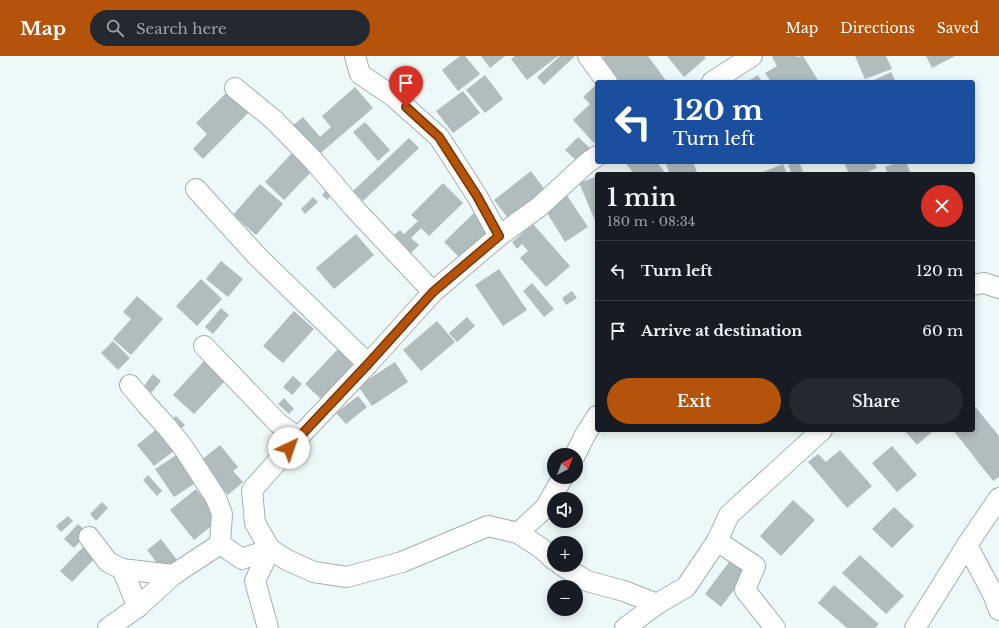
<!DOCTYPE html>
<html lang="en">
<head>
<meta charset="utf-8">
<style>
  :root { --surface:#171b24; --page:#242831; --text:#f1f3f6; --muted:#9ea1a6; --line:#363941; --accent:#b45309 }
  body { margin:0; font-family:"Libre Baskerville",serif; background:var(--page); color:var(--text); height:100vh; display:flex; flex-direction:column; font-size:15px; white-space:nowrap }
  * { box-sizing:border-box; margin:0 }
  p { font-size:13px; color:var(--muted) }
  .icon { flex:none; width:22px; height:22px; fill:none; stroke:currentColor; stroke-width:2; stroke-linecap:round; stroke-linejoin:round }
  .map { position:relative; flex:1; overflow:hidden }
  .drawer { position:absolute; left:595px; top:116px; width:380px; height:260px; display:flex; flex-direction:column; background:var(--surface); border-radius:4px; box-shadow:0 2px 10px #0003 }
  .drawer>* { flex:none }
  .hud { position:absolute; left:595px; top:24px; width:380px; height:84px; border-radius:4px; box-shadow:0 2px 10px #0003; background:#1a4fa0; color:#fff; overflow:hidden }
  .needle { width:26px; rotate:42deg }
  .controls { position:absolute; left:547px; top:392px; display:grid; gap:8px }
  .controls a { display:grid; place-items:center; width:36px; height:36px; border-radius:50%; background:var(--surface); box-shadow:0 2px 10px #0003; font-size:20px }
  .pin { position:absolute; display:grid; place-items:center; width:34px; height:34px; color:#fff; margin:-41px -17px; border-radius:50% 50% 50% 0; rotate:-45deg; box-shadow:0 0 4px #0007 }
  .pin .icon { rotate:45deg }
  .me { position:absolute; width:44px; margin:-22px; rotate:42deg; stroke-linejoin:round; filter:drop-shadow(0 0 3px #0008) }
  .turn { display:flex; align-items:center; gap:14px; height:84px; padding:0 12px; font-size:18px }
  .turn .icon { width:52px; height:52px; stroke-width:2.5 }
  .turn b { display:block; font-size:28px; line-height:34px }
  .round { display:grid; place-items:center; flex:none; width:42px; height:42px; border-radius:21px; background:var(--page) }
  .head { display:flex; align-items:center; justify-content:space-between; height:68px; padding:0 12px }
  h1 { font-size:24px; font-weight:600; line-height:30px }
  .primary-button { display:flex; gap:8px; margin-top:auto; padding:8px 12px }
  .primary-button a { flex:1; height:46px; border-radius:24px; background:var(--accent); color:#fff; font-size:16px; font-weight:600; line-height:46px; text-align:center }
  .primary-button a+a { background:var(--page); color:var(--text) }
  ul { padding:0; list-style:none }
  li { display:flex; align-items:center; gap:12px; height:60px; padding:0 12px; border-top:1px solid var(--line) }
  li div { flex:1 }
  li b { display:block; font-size:15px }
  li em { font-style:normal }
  header { display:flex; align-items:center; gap:24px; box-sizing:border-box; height:56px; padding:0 20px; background:var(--accent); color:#fff }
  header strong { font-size:19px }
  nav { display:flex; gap:22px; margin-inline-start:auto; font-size:14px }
  .search { width:280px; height:36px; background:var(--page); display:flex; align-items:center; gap:10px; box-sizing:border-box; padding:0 14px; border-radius:22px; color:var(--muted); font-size:15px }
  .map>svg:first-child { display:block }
</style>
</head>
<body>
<header>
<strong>Map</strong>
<div class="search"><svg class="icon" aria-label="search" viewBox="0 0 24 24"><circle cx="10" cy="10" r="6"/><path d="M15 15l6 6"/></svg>Search here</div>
<nav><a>Map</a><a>Directions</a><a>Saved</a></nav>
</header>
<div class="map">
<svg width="999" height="572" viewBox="0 0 999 572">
  <rect width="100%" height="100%" fill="#edf9f8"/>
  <!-- building -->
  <g fill="#b1bcbc">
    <polygon points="460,0 465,0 480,18 458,35 442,14"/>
    <polygon points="481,0 505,0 490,12"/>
    <polygon points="515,0 558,0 527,24 511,3"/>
    <polygon points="560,0 575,0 544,29 537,21"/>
    <polygon points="604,0 648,0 667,26 620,26 602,2"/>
    <polygon points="667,0 704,0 706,2 684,21"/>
    <polygon points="774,0 796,0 797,1 803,0 819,26 771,26 765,17 777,10 772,1"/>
    <polygon points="855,0 886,0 892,13 865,23"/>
    <polygon points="926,0 955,0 932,12"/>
    <polygon points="891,16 896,26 870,26"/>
    <polygon points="485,19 503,43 485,57 466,34"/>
    <polygon points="758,19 762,26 746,26"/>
    <polygon points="596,29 597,85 594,87 573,64 590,48 583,41"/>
    <polygon points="355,31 373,52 316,101 290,72 303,61 320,81 331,71 322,60"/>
    <polygon points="228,35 249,56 203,103 193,93 207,78 196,67"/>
    <polygon points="463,35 480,57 453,77 436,55"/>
    <polygon points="365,66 390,94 378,105 353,76"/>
    <polygon points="578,81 592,94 579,107 565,94"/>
    <polygon points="409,82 419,92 363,145 353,135"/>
    <polygon points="292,97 311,116 284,144 265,126"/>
    <polygon points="625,106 657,106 666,118 634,118"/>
    <polygon points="665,106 693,106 697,116 692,118 670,118"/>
    <polygon points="795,106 799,106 804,118 792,118 788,109"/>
    <polygon points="844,106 874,106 877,112 862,118 849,118"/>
    <polygon points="899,106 906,106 911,118 888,118 885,111"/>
    <polygon points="783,108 787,118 764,118 763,116"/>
    <polygon points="531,115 548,138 511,166 494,144"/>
    <polygon points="597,120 597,169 579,127"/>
    <polygon points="443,127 463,147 429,180 421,172 411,182 419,189 410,198 393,180 400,174 404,178 418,165 411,159"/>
    <polygon points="260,128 283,148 256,179 233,159"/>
    <polygon points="328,132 334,137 327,144 322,139"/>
    <polygon points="566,138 588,171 565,186 544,152"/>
    <polygon points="313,141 318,146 305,158 301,153"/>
    <polygon points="475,156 492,174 461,203 444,186"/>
    <polygon points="533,168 570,210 546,231 520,202 528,195 522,188 517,193 512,186"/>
    <polygon points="356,178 374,199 334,233 316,212"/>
    <polygon points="221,205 243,223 228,241 206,223"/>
    <polygon points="499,213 527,254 503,270 475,229"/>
    <polygon points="201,223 222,243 197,270 176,250"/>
    <polygon points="532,227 554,253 544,261 523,235"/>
    <polygon points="572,235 577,242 566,249 562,242"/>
    <polygon points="137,240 163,263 131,299 113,283 131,263 123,256"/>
    <polygon points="221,252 229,259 213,278 205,271"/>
    <polygon points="294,255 314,273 283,307 263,290"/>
    <polygon points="467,261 475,270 457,286 449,277"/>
    <polygon points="437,265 455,286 421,315 403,294"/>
    <polygon points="113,285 130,302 118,314 101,297"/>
    <polygon points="338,293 357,312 325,347 305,328"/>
    <polygon points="205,304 226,324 194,358 173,339"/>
    <polygon points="395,306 408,326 372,350 358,330"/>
    <polygon points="153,318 161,325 151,337 143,331"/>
    <polygon points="293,320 302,328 292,339 283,331"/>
    <polygon points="358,340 367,351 346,368 336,357"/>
    <polygon points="284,342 294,353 289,358 278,348"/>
    <polygon points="973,348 999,380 999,421 993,425 953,374 973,374"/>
    <polygon points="176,360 185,369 178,376 168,367"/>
    <polygon points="158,372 175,394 154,410 137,389"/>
    <polygon points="904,374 934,374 917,389"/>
    <polygon points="220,389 238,411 233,415 243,426 228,439 200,405"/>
    <polygon points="892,390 917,419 897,436 872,407"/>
    <polygon points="840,394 872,430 847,452 808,406 818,398 826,406"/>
    <polygon points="178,398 197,426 174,441 155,413"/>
    <polygon points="148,419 162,435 157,440 143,424"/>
    <polygon points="196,433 220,463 194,484 170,454"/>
    <polygon points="793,444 815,464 781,500 760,480"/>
    <polygon points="102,446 108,452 96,465 90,458"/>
    <polygon points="894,451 914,470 892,492 872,473"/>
    <polygon points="68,460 73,465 61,476 56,470"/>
    <polygon points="78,468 88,477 74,492 64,483"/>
    <polygon points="161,483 177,504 163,515 147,494"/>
    <polygon points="88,486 100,497 72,526 60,515"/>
    <polygon points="860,499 904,540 886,558 842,517"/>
    <polygon points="732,502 749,514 721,551 705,538"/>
    <polygon points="834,529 879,568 875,572 847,572 818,547"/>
  </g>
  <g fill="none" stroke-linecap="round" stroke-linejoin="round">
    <defs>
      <g id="street">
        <polyline points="355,0 360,18 394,41 439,81 477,140 499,180"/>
        <polyline points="588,0 607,26"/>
        <polyline points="712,26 752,0"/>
        <polyline points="235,32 274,64 314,105 353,151 433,236"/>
        <polyline points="196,133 257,200 368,308"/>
        <polyline points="973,229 984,227 999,232"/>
        <polyline points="204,290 278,367 298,382"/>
        <polyline points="130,329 146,348 167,371 183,391 216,442 222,458 220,488 242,503 270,493 287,504 314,516 347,521 402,506 488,470 518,477 541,492 554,504"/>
        <polyline points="575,399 585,379 597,360"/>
        <polyline points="518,477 545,452 563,421"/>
        <polyline points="89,481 108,506 122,513 173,519"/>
        <polyline points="717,485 755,510 745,534 775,572"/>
        <polyline points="967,489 993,538 999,554"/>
        <polyline points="561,509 587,525 624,535 657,548 686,531 717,485 729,459 822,374"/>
        <polyline points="122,513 138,551"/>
        <polyline points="108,572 138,551 173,519 220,488"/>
        <polyline points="268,572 255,525 270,493 255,467 252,434 298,382 368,308 433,236 499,180 539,151 587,107 597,100"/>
        <polyline points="625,572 657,548"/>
        <polyline points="915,572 967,489 999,442"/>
      </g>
    </defs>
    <!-- street casing -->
    <use href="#street" stroke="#a4afaf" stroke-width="22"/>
    <!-- street -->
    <use href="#street" stroke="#fff" stroke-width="20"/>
  </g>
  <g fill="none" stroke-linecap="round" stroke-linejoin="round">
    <defs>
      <polyline id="route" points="289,392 368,308 433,236 499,180 477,140 439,81 406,51"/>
    </defs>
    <!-- route casing -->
    <use href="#route" stroke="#753606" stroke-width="10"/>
    <!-- route -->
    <use href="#route" stroke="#b45309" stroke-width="7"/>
  </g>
</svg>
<div class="controls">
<a><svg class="needle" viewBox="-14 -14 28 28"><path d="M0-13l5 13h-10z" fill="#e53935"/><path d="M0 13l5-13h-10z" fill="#9ea1a6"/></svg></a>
<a><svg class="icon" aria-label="sound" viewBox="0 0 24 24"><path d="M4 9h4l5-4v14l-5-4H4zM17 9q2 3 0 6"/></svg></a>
<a>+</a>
<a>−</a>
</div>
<div class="pin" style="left:406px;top:51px;background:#d93025"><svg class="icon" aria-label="arrive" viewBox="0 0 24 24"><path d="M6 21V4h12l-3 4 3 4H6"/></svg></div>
<svg class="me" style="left:289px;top:392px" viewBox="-20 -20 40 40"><circle r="19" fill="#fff"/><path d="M0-13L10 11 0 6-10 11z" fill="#b45309"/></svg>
<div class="hud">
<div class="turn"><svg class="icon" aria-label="left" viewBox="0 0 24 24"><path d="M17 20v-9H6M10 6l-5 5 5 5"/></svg><div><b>120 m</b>Turn left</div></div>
</div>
<section class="drawer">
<div class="head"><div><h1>1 min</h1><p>180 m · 08:34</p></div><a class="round" style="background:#d93025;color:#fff"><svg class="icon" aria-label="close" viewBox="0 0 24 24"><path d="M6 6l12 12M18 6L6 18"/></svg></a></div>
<ul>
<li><svg class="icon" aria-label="left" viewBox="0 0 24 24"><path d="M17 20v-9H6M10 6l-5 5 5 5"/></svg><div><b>Turn left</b></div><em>120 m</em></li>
<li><svg class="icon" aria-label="arrive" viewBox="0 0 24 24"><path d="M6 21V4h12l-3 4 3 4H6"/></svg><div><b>Arrive at destination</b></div><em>60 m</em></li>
</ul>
<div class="primary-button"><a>Exit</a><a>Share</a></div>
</section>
</div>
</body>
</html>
